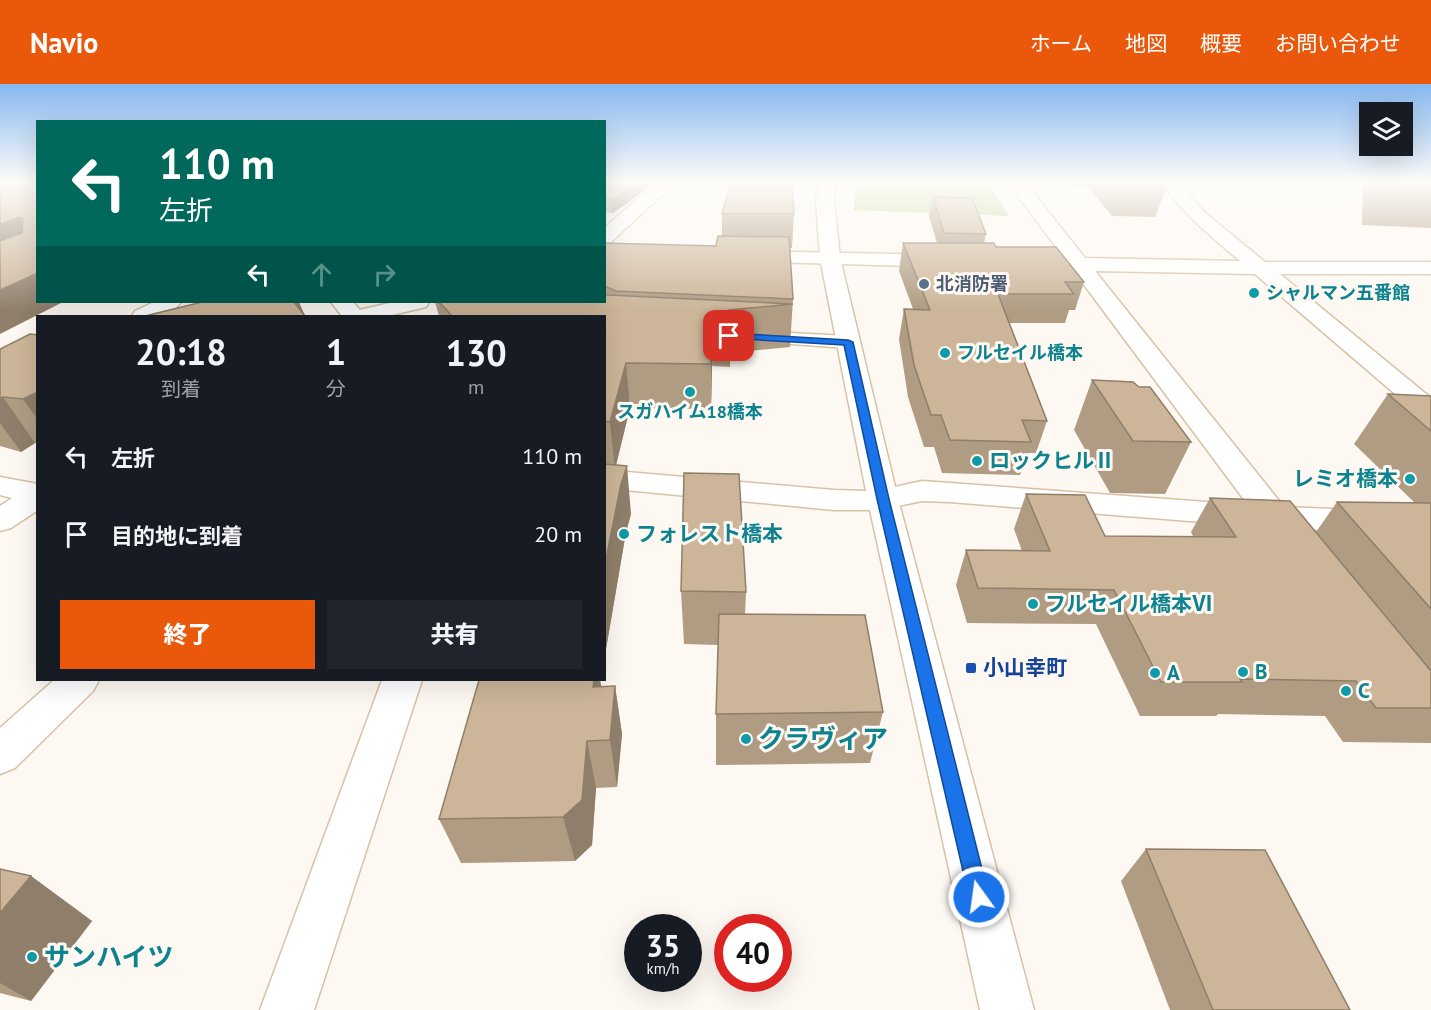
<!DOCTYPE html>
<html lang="ja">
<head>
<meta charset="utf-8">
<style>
  :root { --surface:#171b24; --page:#20242c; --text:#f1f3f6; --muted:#9ea1a6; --accent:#ea580c }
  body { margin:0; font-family:"PT Sans","Noto Sans JP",sans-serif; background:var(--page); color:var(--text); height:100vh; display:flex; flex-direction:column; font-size:22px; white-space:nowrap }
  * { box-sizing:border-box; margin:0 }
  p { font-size:20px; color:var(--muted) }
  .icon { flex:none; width:33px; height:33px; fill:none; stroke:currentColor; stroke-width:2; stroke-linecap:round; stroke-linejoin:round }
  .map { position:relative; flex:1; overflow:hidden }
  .side { position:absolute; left:36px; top:231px; width:570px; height:366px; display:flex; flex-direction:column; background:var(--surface); border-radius:0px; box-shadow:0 6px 24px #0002 }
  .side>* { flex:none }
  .hud { position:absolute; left:36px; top:36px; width:570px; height:183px; border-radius:0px; box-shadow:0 6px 24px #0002; background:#00695c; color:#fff; overflow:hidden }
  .tools { position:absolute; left:1359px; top:18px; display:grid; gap:12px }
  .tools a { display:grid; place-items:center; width:54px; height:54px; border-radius:0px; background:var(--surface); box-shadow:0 6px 24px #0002; font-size:30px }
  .speed { position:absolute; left:624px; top:830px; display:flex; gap:12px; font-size:30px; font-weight:700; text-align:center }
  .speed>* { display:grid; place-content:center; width:78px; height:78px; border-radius:50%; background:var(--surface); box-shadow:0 6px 24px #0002; line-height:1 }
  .speed small { font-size:15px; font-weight:400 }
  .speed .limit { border:9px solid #d22; background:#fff; color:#111 }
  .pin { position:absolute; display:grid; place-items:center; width:51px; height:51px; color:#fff; margin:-26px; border-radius:12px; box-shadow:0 3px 9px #0006 }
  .me { position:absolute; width:66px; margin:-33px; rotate:346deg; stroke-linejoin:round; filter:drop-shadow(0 0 4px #0008) }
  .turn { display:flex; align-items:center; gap:21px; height:126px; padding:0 24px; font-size:27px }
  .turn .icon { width:78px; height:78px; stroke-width:2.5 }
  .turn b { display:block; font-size:42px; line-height:51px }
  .lanes { display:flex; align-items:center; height:57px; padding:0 24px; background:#0003; justify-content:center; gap:30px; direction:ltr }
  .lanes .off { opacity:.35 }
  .eta { display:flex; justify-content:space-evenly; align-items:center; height:102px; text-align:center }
  .eta b { font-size:36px; font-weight:800; line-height:42px }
  .button { display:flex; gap:12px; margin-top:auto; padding:12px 24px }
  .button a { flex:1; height:69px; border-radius:0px; background:var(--accent); color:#fff; font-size:24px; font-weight:800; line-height:69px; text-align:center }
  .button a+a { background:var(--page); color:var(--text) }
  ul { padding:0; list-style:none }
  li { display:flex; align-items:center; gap:18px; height:78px; padding:0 24px }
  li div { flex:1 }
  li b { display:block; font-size:22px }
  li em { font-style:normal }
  header { display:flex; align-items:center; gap:36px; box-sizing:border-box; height:84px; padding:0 30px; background:var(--accent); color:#fff }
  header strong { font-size:28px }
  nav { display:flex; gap:33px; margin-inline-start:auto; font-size:21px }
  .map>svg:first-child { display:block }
</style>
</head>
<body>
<header>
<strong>Navio</strong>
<nav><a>ホーム</a><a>地図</a><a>概要</a><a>お問い合わせ</a></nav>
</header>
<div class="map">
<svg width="1431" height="926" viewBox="0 0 1431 926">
  <rect width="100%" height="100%" fill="#fdf8f2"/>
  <!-- green -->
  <polygon fill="#bcd58e" points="856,97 987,97 1009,132 854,126"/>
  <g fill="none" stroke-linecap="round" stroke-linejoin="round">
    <defs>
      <polygon id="lane" points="753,247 848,252 855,254 858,258 855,262 848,264 746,257 743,253 746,249"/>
      <g id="street">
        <polygon points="659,97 677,97 611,158 604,160 604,144"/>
        <path d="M1007 97H1024L1085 174 1240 177C1211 152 1182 130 1161 97H1177L1204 128 1265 178H1431V190H1280L1431 314V335L1422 333 1255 190 1095 187 1284 423 1431 429V451L1301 445 1305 452 1300 460C1281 465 1276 457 1265 443L950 418 922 417 883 425 872 422 868 415 872 408 922 397 1248 421 1073 186 1018 183 1015 179 1018 175 1064 174Z"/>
        <polygon points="746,167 946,171 953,173 956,177 953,181 946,183 739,177 736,173 739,169"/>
        <path d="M154 218H181C170 234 148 234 132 232L135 227Z"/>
        <polygon points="394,218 429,218 426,223 388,232 352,232 355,227"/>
        <polygon points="0,393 38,400 38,426 11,444 0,447 0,422 12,414 0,411"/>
        <polygon points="54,596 99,596 93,607 15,684 0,690 0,644"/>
        <polygon points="382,596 422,596 314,926 260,926"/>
      </g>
      <g id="secondary">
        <polygon points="819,97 835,97 834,116 840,174 898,415 1034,926 980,926 870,426 834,426 604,404 604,386 834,406 866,407 820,174 816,116"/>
        <polygon points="331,218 353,218 365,232 342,232"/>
      </g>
    </defs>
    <!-- lane casing -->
    <use href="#lane" stroke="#d9c1a4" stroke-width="3"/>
    <!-- street casing -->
    <use href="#street" stroke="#d9c1a4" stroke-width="3"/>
    <!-- secondary casing -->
    <use href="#secondary" stroke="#d9c1a4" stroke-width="3"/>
    <!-- lane -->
    <use href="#lane" fill="#fff" fill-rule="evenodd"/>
    <!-- street -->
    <use href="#street" fill="#fff" fill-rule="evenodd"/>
    <!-- secondary -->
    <use href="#secondary" fill="#fff" fill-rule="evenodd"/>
  </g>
  <!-- wall -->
  <g fill="#af9c83">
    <polygon points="604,97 653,97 637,112 613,129 604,128"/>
    <polygon points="1027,97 1166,97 1167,102 1155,133 1112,132 1088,103 1029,100"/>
    <polygon points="1363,97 1431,97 1431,144 1362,141"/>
    <polygon points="933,113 986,150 984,159 1084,198 1075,226 1069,226 1065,239 1009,239 1047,337 1036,369 1028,369 1020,391 942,389 934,363 924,363 908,313 899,255 904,225 913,225 899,187 903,159 937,159 929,132"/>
    <polygon points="722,130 794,130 792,164 790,164 793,215 790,263 730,269 730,283 712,282 711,325 630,324 616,381 631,430 626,448 606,565 604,565 604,232 439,232 435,218 604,218 604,159 716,162 722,152"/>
    <polygon points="38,251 38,359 35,359 21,368 0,362 0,265"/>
    <polygon points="1092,296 1191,358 1165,410 1110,409 1074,346"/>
    <polygon points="1388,310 1431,312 1431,659 1343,658 1325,632 1218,630 1216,632 1140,632 1096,540 967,539 956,501 966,466 1022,467 1014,445 1026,410 1105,452 1193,452 1191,448 1210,414 1316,448 1337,418 1414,418 1354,360"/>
    <polygon points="681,507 746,508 745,530 883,628 870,679 716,681 716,630 718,561 684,560"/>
    <polygon points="479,596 600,596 601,603 615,602 622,650 617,703 596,704 592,761 575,777 461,779 439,735"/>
    <polygon points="1146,765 1350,926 1170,926 1121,797"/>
    <polygon points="0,785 31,792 92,837 31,917 0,909"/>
  </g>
  <!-- shaded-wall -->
  <g fill="#8f7f6a">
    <polygon points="638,97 653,97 637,112 613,129 612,116"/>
    <polygon points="20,133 37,163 0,178 0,140"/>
    <polygon points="38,189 38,218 63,218 0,250 0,206"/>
    <polygon points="289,218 299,218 305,232"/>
    <polygon points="712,239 712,282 711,325 711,280"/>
    <polygon points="626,279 630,324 615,385 610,338"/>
    <polygon points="38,308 38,336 23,315"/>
    <polygon points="3,313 35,359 21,368 0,339 0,315"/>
    <polygon points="604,365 609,407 604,426"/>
    <polygon points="627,382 631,430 626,448 606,565 604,557 604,485 621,400"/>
    <polygon points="594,596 600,596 605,624 593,603"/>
    <polygon points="615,602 622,650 617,703 610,656"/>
    <polygon points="587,657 596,704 592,761 575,777 563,733"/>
    <polygon points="31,792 92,837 31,917 0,899 0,829"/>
  </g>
  <!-- building -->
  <g fill="#ccb598" stroke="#8f7f6a" stroke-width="1.5">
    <polygon points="0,97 38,97 38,189 0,206 0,157 22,149 23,135 20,133 0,140"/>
    <polygon points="604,97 638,97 612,116 604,115"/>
    <polygon points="731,97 792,97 794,130 722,130"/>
    <polygon points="1119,97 1166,97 1167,102 1122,100"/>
    <polygon points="1384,97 1431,97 1431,103 1384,101"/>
    <polygon points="933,113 972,114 986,150 944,149"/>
    <polygon points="718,152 789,153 793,215 616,207 604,202 604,159 716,162"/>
    <polygon points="903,159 994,159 996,163 1056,163 1084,198 1065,198 1074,210 998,210 1047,337 1022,336 1031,358 950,356 941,331 931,331 914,281 904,225 930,226"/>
    <polygon points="604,210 608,211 793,220 729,226 730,240 712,239 711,280 626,279 610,338 604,337 604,232 452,232 439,218 604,218"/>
    <polygon points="202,218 294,218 305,232 145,232"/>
    <polygon points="30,250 38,251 38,308 23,315 3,313 0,315 0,265"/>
    <polygon points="1092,296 1133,298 1139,303 1150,303 1191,358 1133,357"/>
    <polygon points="1388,310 1431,312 1431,347"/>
    <polygon points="604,380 627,382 621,400 604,485"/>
    <polygon points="684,389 739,390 746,508 681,507"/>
    <polygon points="1026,410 1085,411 1105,452 1236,453 1210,414 1290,417 1431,587 1431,624 1376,624 1356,597 1240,595 1242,598 1161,598 1114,506 978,504 966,466 1050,467"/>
    <polygon points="1337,418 1431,419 1431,525"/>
    <polygon points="719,530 865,531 883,628 716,630"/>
    <polygon points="479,596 594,596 593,603 615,602 610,656 587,657 582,716 563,733 439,735"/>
    <polygon points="1146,765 1265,766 1350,926 1213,926"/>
    <polygon points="0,785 31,792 0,829"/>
  </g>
  <!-- sky -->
  <linearGradient id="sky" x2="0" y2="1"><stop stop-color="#86b8f0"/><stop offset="0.43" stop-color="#fefcf9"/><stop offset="1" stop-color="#fefcf9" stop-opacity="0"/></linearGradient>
  <rect width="1431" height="227" fill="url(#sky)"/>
  <!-- route -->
  <polygon fill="#1a73e8" stroke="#114b97" stroke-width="1.5" points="729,249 848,256 853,258 889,415 989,813 986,820 979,823 972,820 969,813 877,415 844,261 725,254 725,250"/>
  <!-- markers -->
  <circle fill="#5c6f8a" stroke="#fdf8f2" stroke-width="2" cx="924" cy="200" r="6"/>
  <g fill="#0f9aa8" stroke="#fdf8f2" stroke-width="2">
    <circle cx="1254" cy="209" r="6"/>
    <circle cx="945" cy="269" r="6"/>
    <circle cx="690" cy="308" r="6"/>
    <circle cx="977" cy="377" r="6"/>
    <circle cx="1410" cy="395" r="6"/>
    <circle cx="624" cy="450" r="6"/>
    <circle cx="1033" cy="520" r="6"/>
    <circle cx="1243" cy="588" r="6"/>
    <circle cx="1155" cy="589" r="6"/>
    <circle cx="1346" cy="607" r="6"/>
    <circle cx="746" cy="655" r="6"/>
    <circle cx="32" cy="873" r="6"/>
  </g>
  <rect fill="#1a4fb4" stroke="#fdf8f2" stroke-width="2" x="965" y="578" width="12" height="12" rx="3"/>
  <g text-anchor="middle" stroke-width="6" stroke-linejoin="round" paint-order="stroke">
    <!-- far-service labels -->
    <g font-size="18" font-weight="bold" fill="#4e5e75" stroke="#fdf8f2" text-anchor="start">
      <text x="936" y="206">北消防署</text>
    </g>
    <!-- far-culture labels -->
    <g font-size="18" font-weight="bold" fill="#0d838f" stroke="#fdf8f2" text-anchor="start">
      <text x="1266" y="215">シャルマン五番館</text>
      <text x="957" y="275">フルセイル橋本</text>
      <text x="690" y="334" text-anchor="middle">スガハイム18橋本</text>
    </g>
    <!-- culture labels -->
    <g font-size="21" font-weight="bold" fill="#0d838f" stroke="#fdf8f2" text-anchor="start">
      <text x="989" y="384">ロックヒルⅡ</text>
      <text x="1398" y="402" text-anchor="end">レミオ橋本</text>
      <text x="636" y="457">フォレスト橋本</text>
      <text x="1045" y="527">フルセイル橋本Ⅵ</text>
      <text x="1255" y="595">B</text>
      <text x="1167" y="596">A</text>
      <text x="1358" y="614">C</text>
    </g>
    <!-- transit labels -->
    <g font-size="21" font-weight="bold" fill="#164399" stroke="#fdf8f2" text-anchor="start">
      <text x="983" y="591">小山幸町</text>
    </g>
    <!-- near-culture labels -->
    <g font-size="26" font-weight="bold" fill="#0d838f" stroke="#fdf8f2" text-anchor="start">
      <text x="758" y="664">クラヴィア</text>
      <text x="44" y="882">サンハイツ</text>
    </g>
  </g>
</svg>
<div class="tools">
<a><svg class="icon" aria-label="layers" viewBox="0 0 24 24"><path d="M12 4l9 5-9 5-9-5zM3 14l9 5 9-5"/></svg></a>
</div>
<div class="speed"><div>35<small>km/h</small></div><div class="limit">40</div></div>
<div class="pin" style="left:729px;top:252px;background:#d93025"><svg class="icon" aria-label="arrive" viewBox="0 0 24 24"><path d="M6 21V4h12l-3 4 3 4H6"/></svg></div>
<svg class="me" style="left:979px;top:813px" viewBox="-20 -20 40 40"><circle r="17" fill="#1a73e8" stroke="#fff" stroke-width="3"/><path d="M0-11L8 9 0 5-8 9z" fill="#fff"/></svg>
<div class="hud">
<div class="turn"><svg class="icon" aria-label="left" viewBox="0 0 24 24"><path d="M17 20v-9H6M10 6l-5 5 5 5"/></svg><div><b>110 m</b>左折</div></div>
<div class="lanes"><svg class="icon" aria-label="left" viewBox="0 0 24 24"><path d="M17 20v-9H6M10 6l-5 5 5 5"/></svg><svg class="icon off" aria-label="ahead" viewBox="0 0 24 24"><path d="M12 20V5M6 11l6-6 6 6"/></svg><svg class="icon off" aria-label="right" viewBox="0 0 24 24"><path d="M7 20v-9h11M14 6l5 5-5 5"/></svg></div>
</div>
<section class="side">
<div class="eta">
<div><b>20:18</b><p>到着</p></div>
<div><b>1</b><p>分</p></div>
<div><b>130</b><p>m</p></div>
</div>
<ul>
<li><svg class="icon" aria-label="left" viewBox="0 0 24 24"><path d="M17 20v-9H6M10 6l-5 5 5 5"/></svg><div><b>左折</b></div><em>110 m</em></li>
<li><svg class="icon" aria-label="arrive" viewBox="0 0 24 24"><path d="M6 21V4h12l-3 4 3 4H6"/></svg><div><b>目的地に到着</b></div><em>20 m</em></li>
</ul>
<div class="button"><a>終了</a><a>共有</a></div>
</section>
</div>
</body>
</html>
